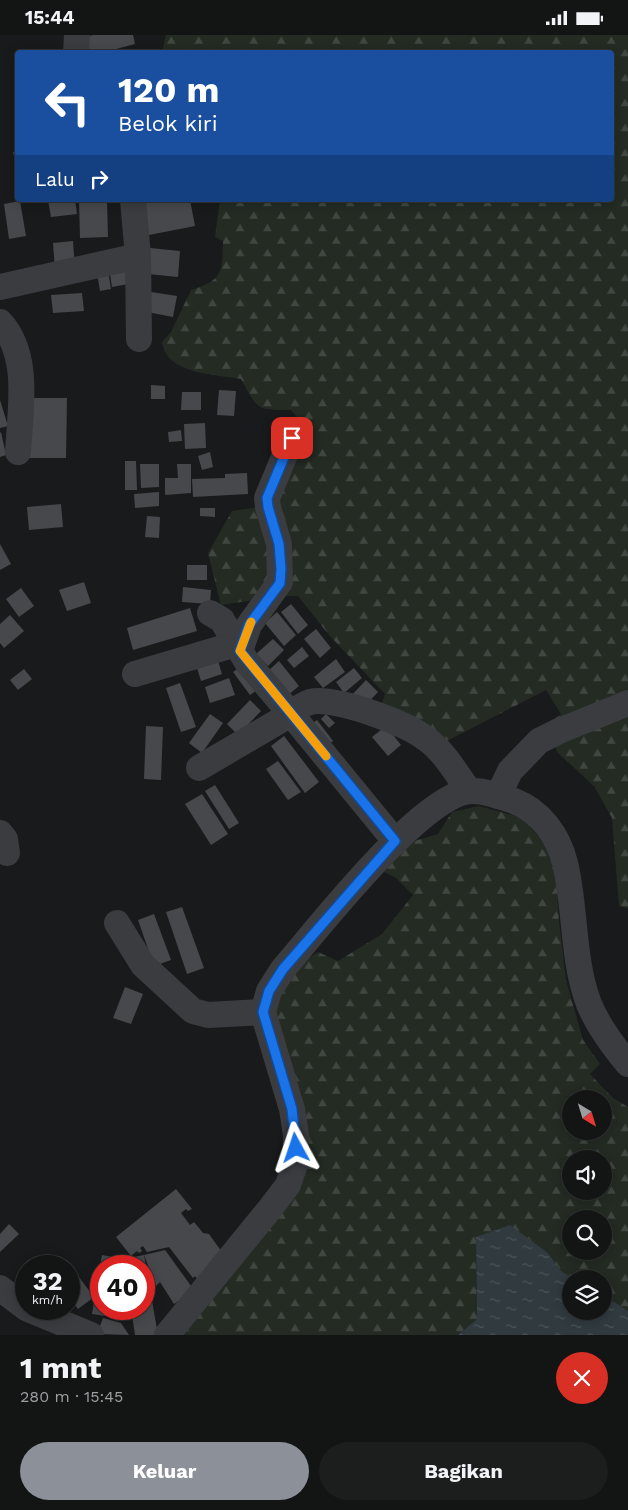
<!DOCTYPE html>
<html lang="id">
<head>
<meta charset="utf-8">
<style>
  :root { --surface:#131414; --page:#1c1d1d; --text:#f1f3f6; --muted:#9d9ea0; --line:#323334; --accent:#8c9099 }
  body { margin:0; font-family:"Work Sans",sans-serif; background:var(--page); color:var(--text); height:100vh; display:flex; flex-direction:column; font-size:19px; white-space:nowrap }
  * { box-sizing:border-box; margin:0 }
  p { font-size:16px; color:var(--muted) }
  .icon { flex:none; width:28px; height:28px; fill:none; stroke:currentColor; stroke-width:2; stroke-linecap:round; stroke-linejoin:round }
  .map { position:relative; height:1300px; overflow:hidden }
  .details { display:flex; flex-direction:column; background:var(--surface); flex:1 }
  .details>* { flex:none }
  .hud { position:absolute; left:15px; top:15px; width:599px; height:152px; border-radius:5px; box-shadow:0 2px 12px #0003,0 0 0 1px var(--line); background:#1a4fa0; color:#fff; overflow:hidden }
  .needle { width:32px; rotate:142deg }
  .fabs { position:absolute; left:562px; top:1055px; display:grid; gap:10px }
  .fabs a { display:grid; place-items:center; width:50px; height:50px; border-radius:50%; background:var(--surface); box-shadow:0 2px 12px #0003,0 0 0 1px var(--line); font-size:25px }
  .speed { position:absolute; left:15px; top:1220px; display:flex; gap:10px; font-size:25px; font-weight:700; text-align:center }
  .speed>* { display:grid; place-content:center; width:65px; height:65px; border-radius:50%; background:var(--surface); box-shadow:0 2px 12px #0003,0 0 0 1px var(--line); line-height:1 }
  .speed small { font-size:12px; font-weight:400 }
  .speed .limit { border:8px solid #d22; background:#fff; color:#111 }
  .pin { position:absolute; display:grid; place-items:center; width:42px; height:42px; color:#fff; margin:-21px; border-radius:10px; box-shadow:0 2px 8px #0006 }
  .me { position:absolute; width:55px; margin:-28px; rotate:355deg; stroke-linejoin:round; filter:drop-shadow(0 0 4px #0008) }
  .turn { display:flex; align-items:center; gap:18px; height:105px; padding:0 20px; font-size:22px }
  .turn .icon { width:65px; height:65px; stroke-width:2.5 }
  .turn b { display:block; font-size:35px; line-height:42px }
  .then { display:flex; align-items:center; height:48px; padding:0 20px; background:#0003; gap:10px; font-size:19px }
  .round { display:grid; place-items:center; flex:none; width:52px; height:52px; border-radius:26px; background:var(--page) }
  .overview { display:flex; align-items:center; justify-content:space-between; height:85px; padding:0 20px }
  h1 { font-size:30px; font-weight:700; line-height:38px }
  .primary-button { display:flex; gap:10px; margin-top:auto; padding:10px 20px }
  .primary-button a { flex:1; height:58px; border-radius:30px; background:var(--accent); color:#fff; font-size:20px; font-weight:700; line-height:58px; text-align:center }
  .primary-button a+a { background:var(--page); color:var(--text) }
  .status { display:flex; justify-content:space-between; align-items:center; height:35px; padding:0 25px; background:var(--surface); direction:ltr }
  .status svg { height:14px; fill:currentColor }
  .map>svg:first-child { display:block }
</style>
</head>
<body>
<div class="status"><b>15:44</b><svg viewBox="0 0 49 12"><path d="M0 12V9h3v3zM5 12V6h3v6zM10 12V3h3v9zM15 12V0h3v12zM26 1h20v11H26zM47 4h2v5h-2z"/></svg></div>
<div class="map">
<svg width="628" height="1300" viewBox="0 0 628 1300">
  <defs>
    <pattern id="forest-firs" width="22" height="20" patternUnits="userSpaceOnUse" patternTransform="scale(1.25)"><rect width="22" height="20" fill="#232b23"/><path d="M5 1l3.5 6h-7zM16 11l3.5 6h-7z" fill="#404741"/></pattern>
    <pattern id="water-ripples" width="26" height="14" patternUnits="userSpaceOnUse" patternTransform="scale(1.25)"><rect width="26" height="14" fill="#303a3f"/><path d="M2 4q2-2 4 0t4 0M15 11q2-2 4 0t4 0" fill="none" stroke="#4b5459"/></pattern>
  </defs>
  <rect width="100%" height="100%" fill="#191a1b"/>
  <!-- forest -->
  <g fill="url(#forest-firs)" fill-rule="evenodd">
    <path d="M166 0H628V873L619 871 612 783 594 751 558 718 544 692 561 679 546 655 445 707 381 671 385 659 329 600 298 561H281L221 570 208 518 232 476 274 470 307 394 291 375C256 375 258 375 241 344 215 339 167 340 162 307L171 297 191 255C223 245 222 238 223 206L215 202 220 165H611V18L162 17Z"/>
    <path d="M479 771 523 783 542 806 555 827 559 886 566 945 583 1005 600 1029 590 1039 613 1063 628 1072V1276L604 1260V1244H575L561 1236 548 1218 530 1206 476 1202 477 1284 458 1300H182L305 1118 302 1060 277 992 271 968 286 938 318 917 338 926 382 899 413 860 396 843 384 837 411 807 438 799 452 777ZM571 1064H604V1096H571ZM571 1124H604V1156H571ZM571 1184H604V1216H571Z"/>
  </g>
  <!-- water -->
  <polygon fill="url(#water-ripples)" points="510,1190 548,1218 561,1236 575,1244 571,1244 571,1276 604,1276 604,1260 628,1276 628,1300 458,1300 477,1284 476,1202"/>
  <!-- building -->
  <g fill="#46484b">
    <polygon points="93,0 133,0 135,9 101,18 88,18 85,2"/>
    <polygon points="18,116 18,134 17,134 13,117"/>
    <polygon points="48,165 75,165 77,179 51,182"/>
    <polygon points="107,165 108,202 80,203 79,166"/>
    <polygon points="143,165 190,165 195,191 149,200"/>
    <polygon points="20,166 26,201 9,204 4,169"/>
    <polygon points="73,206 75,234 55,235 53,208"/>
    <polygon points="150,213 180,216 178,242 148,239"/>
    <polygon points="131,229 134,248 112,252 109,233"/>
    <polygon points="108,236 111,254 100,256 97,238"/>
    <polygon points="151,257 177,261 173,282 147,277"/>
    <polygon points="82,258 84,276 53,278 51,260"/>
    <polygon points="151,350 165,351 165,364 151,364"/>
    <polygon points="219,355 236,356 234,381 217,380"/>
    <polygon points="182,357 201,357 201,375 181,375"/>
    <polygon points="25,363 67,363 66,423 23,423"/>
    <polygon points="0,365 8,391 0,393"/>
    <polygon points="205,388 206,413 185,414 184,389"/>
    <polygon points="181,395 182,406 169,407 168,397"/>
    <polygon points="1,397 6,420 0,422 0,398"/>
    <polygon points="210,417 213,432 202,435 198,421"/>
    <polygon points="125,426 136,426 137,455 125,455"/>
    <polygon points="140,429 159,429 159,452 141,453"/>
    <polygon points="177,429 191,429 191,458 165,460 165,443 178,443"/>
    <polygon points="247,438 248,459 193,462 192,444 225,443 225,439"/>
    <polygon points="159,457 159,471 135,473 134,459"/>
    <polygon points="61,469 63,492 29,495 27,472"/>
    <polygon points="200,473 215,473 215,482 200,481"/>
    <polygon points="147,481 160,482 159,503 145,502"/>
    <polygon points="0,509 11,529 0,535"/>
    <rect x="187" y="530" width="20" height="15"/>
    <polygon points="84,547 91,568 67,576 59,555"/>
    <polygon points="183,552 211,555 210,569 182,567"/>
    <polygon points="21,553 34,571 19,582 6,564"/>
    <polygon points="291,569 308,590 298,599 281,577"/>
    <polygon points="190,573 197,596 133,615 127,593"/>
    <polygon points="277,577 296,600 284,611 265,588"/>
    <polygon points="10,580 24,596 4,613 0,608 0,589"/>
    <polygon points="316,594 331,613 320,623 304,604"/>
    <polygon points="273,604 284,615 268,631 256,619"/>
    <polygon points="302,612 309,621 294,633 287,625"/>
    <polygon points="336,624 345,637 323,653 314,642"/>
    <polygon points="218,626 222,639 201,646 197,633"/>
    <polygon points="279,626 299,651 287,661 267,637"/>
    <polygon points="244,629 261,652 250,660 233,637"/>
    <polygon points="354,633 362,643 344,658 336,647"/>
    <polygon points="24,634 32,644 18,655 10,645"/>
    <polygon points="229,643 235,660 210,668 205,652"/>
    <polygon points="366,645 378,657 363,673 351,661"/>
    <polygon points="180,648 196,692 181,697 166,653"/>
    <polygon points="250,665 261,676 238,700 227,689"/>
    <polygon points="210,679 223,688 202,718 189,708"/>
    <polygon points="326,679 335,688 329,693 321,684"/>
    <polygon points="317,685 333,706 324,713 308,692"/>
    <polygon points="146,691 163,692 161,745 144,744"/>
    <polygon points="386,691 401,710 388,721 372,702"/>
    <polygon points="284,701 319,747 305,758 271,711"/>
    <polygon points="278,726 301,757 288,765 266,734"/>
    <polygon points="215,750 239,788 229,794 205,756"/>
    <polygon points="202,759 228,799 211,810 185,769"/>
    <polygon points="182,872 204,933 187,939 166,877"/>
    <polygon points="154,879 171,925 154,931 138,885"/>
    <polygon points="125,952 143,959 131,989 113,983"/>
    <polygon points="176,1154 192,1174 188,1176 186,1174 181,1178 190,1190 194,1187 203,1198 209,1199 224,1220 198,1245 195,1241 193,1243 169,1212 147,1217 143,1211 140,1213 142,1216 139,1218 137,1216 131,1221 116,1202"/>
    <polygon points="9,1189 19,1199 0,1217 0,1199"/>
    <polygon points="165,1215 194,1255 174,1269 160,1247 156,1251 144,1220"/>
    <polygon points="102,1220 123,1224 121,1231 100,1231"/>
    <polygon points="144,1220 158,1300 135,1300 131,1274 144,1274 144,1231 125,1231 124,1224"/>
    <polygon points="66,1225 94,1262 78,1274 69,1262 69,1231 58,1231"/>
    <polygon points="100,1232 101,1274 114,1274 112,1282 92,1279"/>
    <polygon points="103,1283 121,1288 129,1300 97,1299"/>
  </g>
  <g fill="none" stroke-linecap="round" stroke-linejoin="round">
    <!-- minor -->
    <g stroke="#3a3c40" stroke-width="26">
      <polyline points="76,18 77,0"/>
      <polyline points="133,165 138,221 139,304"/>
      <polyline points="0,252 138,221"/>
      <path d="M0 287C31 320 20 376 18 417"/>
      <polyline points="210,578 222,585 236,609"/>
      <polyline points="240,616 249,590 280,547 279,509 268,472 267,463 292,403"/>
      <path d="M135 639 236 609 247 627 291 679C297 674 303 669 310 667 334 661 406 688 425 703 444 716 456 738 469 756"/>
      <polyline points="199,733 291,679 395,806"/>
      <polyline points="498,761 510,736 539,706 559,696 628,668"/>
      <polyline points="0,798 5,804 7,818"/>
      <polyline points="117,888 143,930 193,976 208,980 263,977"/>
      <polyline points="0,1253 26,1273"/>
      <polyline points="28,1274 91,1300"/>
      <path d="M167 1300 269 1175 288 1150 296 1126V1100L292 1074 263 977 269 956 283 934C317 895 420 761 470 756 484 755 500 761 514 766 540 776 558 800 565 828 576 873 572 925 589 969 598 991 613 1011 628 1029"/>
    </g>
  </g>
  <g fill="none" stroke-linecap="round" stroke-linejoin="round">
    <defs>
      <polyline id="route" points="292,403 267,463 268,472 279,509 281,534 280,548 249,590 240,616 395,806 283,934 269,956 263,977 292,1074 296,1113"/>
    </defs>
    <!-- route casing -->
    <use href="#route" stroke="#114b97" stroke-width="12"/>
    <!-- route -->
    <use href="#route" stroke="#1a73e8" stroke-width="9"/>
    <!-- slow -->
    <polyline stroke="#f59e0b" stroke-width="9" points="251,587 240,616 326,721"/>
  </g>
</svg>
<div class="fabs">
<a><svg class="needle" viewBox="-14 -14 28 28"><path d="M0-13l5 13h-10z" fill="#e53935"/><path d="M0 13l5-13h-10z" fill="#9d9ea0"/></svg></a>
<a><svg class="icon" aria-label="sound" viewBox="0 0 24 24"><path d="M4 9h4l5-4v14l-5-4H4zM17 9q2 3 0 6"/></svg></a>
<a><svg class="icon" aria-label="search" viewBox="0 0 24 24"><circle cx="10" cy="10" r="6"/><path d="M15 15l6 6"/></svg></a>
<a><svg class="icon" aria-label="layers" viewBox="0 0 24 24"><path d="M12 4l9 5-9 5-9-5zM3 14l9 5 9-5"/></svg></a>
</div>
<div class="speed"><div>32<small>km/h</small></div><div class="limit">40</div></div>
<div class="pin" style="left:292px;top:403px;background:#d93025"><svg class="icon" aria-label="arrive" viewBox="0 0 24 24"><path d="M6 21V4h12l-3 4 3 4H6"/></svg></div>
<svg class="me" style="left:296px;top:1113px" viewBox="-20 -20 40 40"><path d="M0-17L14 15 0 8-14 15z" fill="#1a73e8" stroke="#fff" stroke-width="4"/></svg>
<div class="hud">
<div class="turn"><svg class="icon" aria-label="left" viewBox="0 0 24 24"><path d="M17 20v-9H6M10 6l-5 5 5 5"/></svg><div><b>120 m</b>Belok kiri</div></div>
<div class="then">Lalu<svg class="icon" aria-label="right" viewBox="0 0 24 24"><path d="M7 20v-9h11M14 6l5 5-5 5"/></svg></div>
</div>
</div>
<section class="details">
<div class="overview"><div><h1>1 mnt</h1><p>280 m · 15:45</p></div><a class="round" style="background:#d93025;color:#fff"><svg class="icon" aria-label="close" viewBox="0 0 24 24"><path d="M6 6l12 12M18 6L6 18"/></svg></a></div>
<div class="primary-button"><a>Keluar</a><a>Bagikan</a></div>
</section>
</body>
</html>
